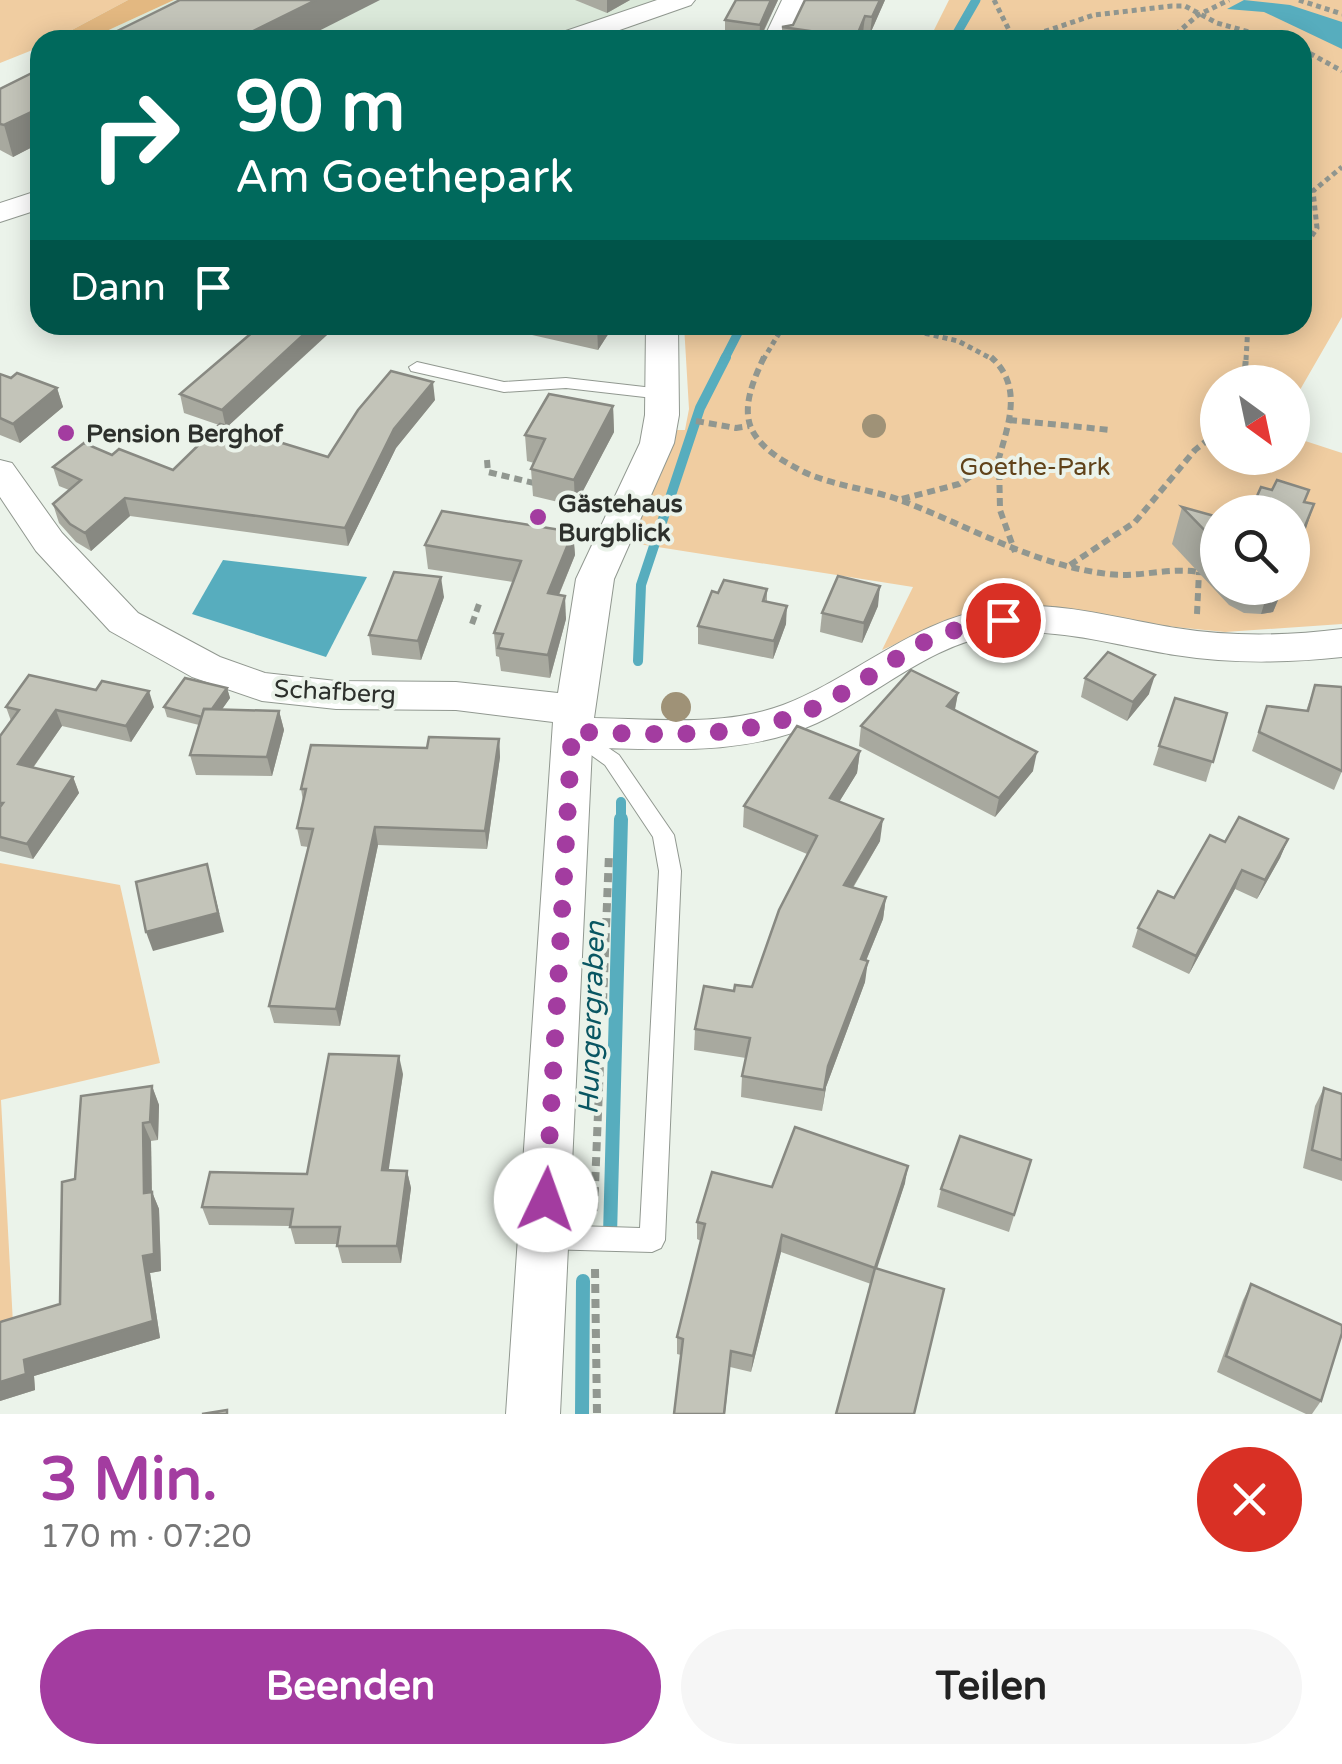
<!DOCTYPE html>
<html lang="de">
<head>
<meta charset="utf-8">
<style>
  :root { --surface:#fff; --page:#f6f6f6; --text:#222; --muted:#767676; --accent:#a33ca0 }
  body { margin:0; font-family:"Varela Round",sans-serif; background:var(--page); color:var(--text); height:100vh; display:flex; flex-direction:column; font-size:38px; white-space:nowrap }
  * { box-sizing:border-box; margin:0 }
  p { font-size:32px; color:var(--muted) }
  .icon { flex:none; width:55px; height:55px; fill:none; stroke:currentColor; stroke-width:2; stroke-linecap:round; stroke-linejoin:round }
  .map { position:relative; height:1414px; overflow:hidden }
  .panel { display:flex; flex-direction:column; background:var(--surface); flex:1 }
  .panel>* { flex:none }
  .guide { position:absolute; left:30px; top:30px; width:1282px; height:305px; border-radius:30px; box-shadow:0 5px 25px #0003; background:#00695c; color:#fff; overflow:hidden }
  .needle { width:65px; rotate:147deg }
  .controls { position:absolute; left:1200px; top:365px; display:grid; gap:20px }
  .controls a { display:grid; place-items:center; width:110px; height:110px; border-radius:50%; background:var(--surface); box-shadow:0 5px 25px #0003; font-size:50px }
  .pin { position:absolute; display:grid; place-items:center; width:85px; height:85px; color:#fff; margin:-42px; border:5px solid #fff; border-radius:50%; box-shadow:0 2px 10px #0007 }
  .me { position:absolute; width:110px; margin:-55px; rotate:3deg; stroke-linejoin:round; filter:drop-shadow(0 0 8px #0008) }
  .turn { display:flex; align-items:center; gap:35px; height:210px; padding:0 40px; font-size:45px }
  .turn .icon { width:130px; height:130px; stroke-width:2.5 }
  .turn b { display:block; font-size:70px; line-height:85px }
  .then { display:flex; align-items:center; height:95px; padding:0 40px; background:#0003; gap:20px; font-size:38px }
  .round { display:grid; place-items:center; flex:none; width:105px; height:105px; border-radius:52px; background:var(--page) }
  .summary { display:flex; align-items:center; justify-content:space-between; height:170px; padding:0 40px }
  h1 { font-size:60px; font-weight:700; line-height:75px; color:var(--accent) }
  .button { display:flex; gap:20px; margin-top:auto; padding:20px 40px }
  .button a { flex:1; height:115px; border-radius:60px; background:var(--accent); color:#fff; font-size:40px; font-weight:700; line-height:115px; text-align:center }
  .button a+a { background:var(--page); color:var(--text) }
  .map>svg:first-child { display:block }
</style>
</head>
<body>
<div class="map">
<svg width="1342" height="1414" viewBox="0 0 1342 1414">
  <rect width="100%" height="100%" fill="#ebf3ea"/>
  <!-- built -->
  <polygon fill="#dbe9da" points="174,0 663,0 566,33 546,33 527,40 87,40"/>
  <!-- green -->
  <g fill="#f0cda1" fill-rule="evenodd">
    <polygon points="0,0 128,0 53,40 40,40 40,47 0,63"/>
    <path d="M949 0H1342V317L1293 402 1292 382H1218V458H1292L1293 437 1342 453V624L1225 632 1104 620 916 635 882 650 913 587 626 542 654 488 673 430H685L689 409 684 325H1302V40H929ZM1218 512H1292V588H1218Z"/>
    <polygon points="0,863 120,885 160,1063 1,1100 13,1324 0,1329"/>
  </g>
  <!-- forest -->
  <polygon fill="#e3b881" points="128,0 174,0 87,40 53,40"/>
  <!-- water -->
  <g fill="#57adbe">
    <polygon points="1244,0 1290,5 1342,22 1342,49 1264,12 1227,9"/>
    <polygon points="223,560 367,577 326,657 192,614"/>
  </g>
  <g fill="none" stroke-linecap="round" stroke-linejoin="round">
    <!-- stream-far2 -->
    <g stroke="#57adbe" stroke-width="9">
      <polyline points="953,40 976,0"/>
      <polyline points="724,360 742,325"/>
    </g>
    <!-- stream-far1 -->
    <g stroke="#57adbe" stroke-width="10">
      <polyline points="638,661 641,585 700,408 726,357"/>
      <polyline points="621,821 621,802"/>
    </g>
    <!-- stream -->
    <g stroke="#57adbe" stroke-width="14">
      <polyline points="610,1235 621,819"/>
      <polyline points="582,1414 583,1281"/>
    </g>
    <defs>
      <g id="service">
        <polygon points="417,362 504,382 566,378 662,389 670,394 662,399 566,388 504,392 411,371 409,367"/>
        <polygon points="573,724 619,755 674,835 681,871 665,1240 661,1248 652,1252 544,1249 535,1245 531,1237 535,1229 544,1225 640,1228 659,871 653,837 605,765 566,737 563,732 566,727"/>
      </g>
      <g id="minor">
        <polygon points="657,0 695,0 691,5 591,40 553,40 557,34"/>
        <polygon points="782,0 808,0 789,40 763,40"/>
        <polygon points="40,190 40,209 0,222 0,203"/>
        <path d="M646 325H678L679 415 674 443 614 579 594 718C655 719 724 727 783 705 859 676 918 615 1003 607 1061 601 1119 619 1176 628 1232 637 1286 636 1342 629V657C1286 663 1231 664 1175 655 1118 646 1059 627 1001 634 932 642 878 695 817 723 746 756 667 749 592 748L560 1414H506L553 722 456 710 336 709 262 701 192 677 110 631 36 551 0 497V460L12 463 62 533 138 613 220 657 265 673 336 681 456 682 558 693 576 579 640 443 645 415Z"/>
      </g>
    </defs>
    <!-- service casing -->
    <use href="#service" stroke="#919890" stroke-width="2"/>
    <!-- minor casing -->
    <use href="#minor" stroke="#919890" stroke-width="2"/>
    <!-- path-far2 -->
    <g stroke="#919790" stroke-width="5" stroke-dasharray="5 4" stroke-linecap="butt">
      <polyline points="994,0 1014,40"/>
      <polyline points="1299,0 1342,14"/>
      <polyline points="1019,40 1094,15 1172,6 1185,6 1217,23 1278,40"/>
      <polyline points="1169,40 1198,15 1229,0"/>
      <polyline points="1302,49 1342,71"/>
      <polyline points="1302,251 1317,228 1313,191 1342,167"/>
      <polyline points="890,325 958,341 994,360"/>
      <polyline points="763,360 784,325"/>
      <polyline points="1246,360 1248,325"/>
    </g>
    <!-- path-far1 -->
    <g stroke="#919790" stroke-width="6" stroke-dasharray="8 5" stroke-linecap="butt">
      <path d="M764 357C754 379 741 407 752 430 761 448 781 460 798 469 830 486 867 488 900 500 969 526 1033 565 1108 574 1139 578 1168 567 1199 572"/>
      <polyline points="1244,382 1246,357"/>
      <polyline points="1009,420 1111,430"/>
      <polyline points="696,421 736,428 749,426"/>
      <polyline points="999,459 1000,510 1015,552"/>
      <polyline points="487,460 488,472 538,484"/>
      <path d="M902 499 959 484 999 458C1009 422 1023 386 991 357"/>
      <polyline points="1070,565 1135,522 1195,450 1218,432"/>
      <polyline points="1197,614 1199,572"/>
      <polyline points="472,624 479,604"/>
    </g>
    <!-- path -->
    <g stroke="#919790" stroke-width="8" stroke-dasharray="9 6" stroke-linecap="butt">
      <polyline points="603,1002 609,854"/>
      <polyline points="594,1211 600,1064"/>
      <polyline points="595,1269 597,1414"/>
    </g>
    <!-- service -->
    <use href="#service" fill="#fff" fill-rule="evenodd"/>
    <!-- minor -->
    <use href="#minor" fill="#fff" fill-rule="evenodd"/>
  </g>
  <!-- trees -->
  <g fill="#9f9277">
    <circle cx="874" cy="426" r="12"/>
    <circle cx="676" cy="707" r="15"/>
  </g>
  <!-- wall -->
  <g fill="#a8a99f">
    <polygon points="575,0 630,0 607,13"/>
    <polygon points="778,0 760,40 725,37 725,20"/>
    <polygon points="885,0 870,34 863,33 860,40 782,40 782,27"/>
    <polygon points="40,69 40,143 13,157 0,150 0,89"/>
    <polygon points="488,325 614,325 598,350"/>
    <polygon points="305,354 228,426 328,457 435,400 396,448 348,546 130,516 91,551 76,542 59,523 53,504 69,490 59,486 53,467 112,455 173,470 219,425 184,413 180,394"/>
    <polygon points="0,374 11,378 57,388 63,407 20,443 0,435"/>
    <polygon points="613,406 614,432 575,506 533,496 531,469 534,463 527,461 525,435"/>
    <polygon points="1182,507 1218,517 1218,588 1283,588 1273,612 1261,614 1244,613 1229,605 1172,544"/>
    <polygon points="573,532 575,555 559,595 566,619 550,678 501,671 499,657 496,656 494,633 513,582 428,569 425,545"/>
    <polygon points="767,589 767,602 786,624 773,659 698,644 698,626 718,593"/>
    <polygon points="444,597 421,660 372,655 369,635"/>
    <polygon points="878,606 862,643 820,632 822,613"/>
    <polygon points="1085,678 1149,694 1127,721 1081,697"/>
    <polygon points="1315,685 1342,771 1334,790 1252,751 1267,706 1306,711"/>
    <polygon points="227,688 230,698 222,709 279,711 284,730 272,776 196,775 190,755 199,725 167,717 164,707"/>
    <polygon points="958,693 955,710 1033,771 995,817 859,746 861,726"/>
    <polygon points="6,707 154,707 131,742 62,726 33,768 73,777 79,793 33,859 0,851 0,736 11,721"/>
    <polygon points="1227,713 1206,782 1153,765 1159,746"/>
    <polygon points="499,739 500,757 487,849 378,845 340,1026 274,1023 269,1006 308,847 301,846 297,828 303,801 301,789 427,748"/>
    <polygon points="860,751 857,773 839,802 880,841 853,888 886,897 883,919 866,961 865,982 826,1087 822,1111 741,1097 742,1076 746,1058 694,1050 695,1029 734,991 752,987 807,854 743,827 744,806"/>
    <polygon points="1288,839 1280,858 1257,899 1235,889 1189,974 1132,947 1138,928 1174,898 1225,842"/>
    <polygon points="403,1074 388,1170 407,1171 411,1188 401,1263 342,1263 337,1244 295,1244 290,1226 209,1225 202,1207 307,1174"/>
    <polygon points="152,1086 159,1105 158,1140 151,1141 152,1192 159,1209 161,1271 150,1273 160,1338 34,1376 35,1390 0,1401 0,1322 60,1304"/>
    <polygon points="1324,1088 1342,1094 1342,1181 1303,1168 1315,1106"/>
    <polygon points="1031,1160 1009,1232 937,1207 941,1189"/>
    <polygon points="905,1183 871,1284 781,1252 751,1372 730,1367 725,1414 674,1414 681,1355 677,1354 677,1337 701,1241 697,1239 697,1222 772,1187"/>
    <polygon points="1251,1284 1321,1401 1312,1414 1306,1414 1217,1372 1243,1300"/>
  </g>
  <!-- shaded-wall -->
  <g fill="#888982">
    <polygon points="316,0 380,0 301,40 235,40"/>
    <polygon points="607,0 630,0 607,13"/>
    <polygon points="771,0 778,0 759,40 760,25"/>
    <polygon points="880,0 885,0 870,34 872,17"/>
    <polygon points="865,16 863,33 860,40 855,40"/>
    <polygon points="40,108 40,143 13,157 4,125"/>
    <polygon points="314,325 338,325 226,428 222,410"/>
    <polygon points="597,325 614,325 598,350"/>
    <polygon points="433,382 435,400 396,448 348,546 345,528 394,429"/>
    <polygon points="57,388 63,407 20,443 13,424"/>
    <polygon points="613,406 614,432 575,506 574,480"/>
    <polygon points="125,498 130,516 91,551 85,533"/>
    <polygon points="1314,504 1302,541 1292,564 1292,558"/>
    <polygon points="573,532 575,555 550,616 548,593"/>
    <polygon points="441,577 444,597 421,660 418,641"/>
    <polygon points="880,586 878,606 862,643 864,623"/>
    <polygon points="1269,588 1283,588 1273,612 1261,614"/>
    <polygon points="565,596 566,619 550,678 548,655"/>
    <polygon points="787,606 786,624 773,659 774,641"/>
    <polygon points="1155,675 1149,694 1127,721 1133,702"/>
    <polygon points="227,688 230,698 209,728 206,718"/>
    <polygon points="149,691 154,707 131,742 126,726"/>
    <polygon points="958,693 954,713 947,706"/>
    <polygon points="56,710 62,726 24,780 18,764"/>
    <polygon points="279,711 284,730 272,776 267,757"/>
    <polygon points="499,739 500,757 487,849 485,831"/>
    <polygon points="860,751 857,773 828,820 830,798"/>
    <polygon points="1037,752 1033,771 995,817 999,798"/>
    <polygon points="73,777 79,793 33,859 27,844"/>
    <polygon points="883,819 880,841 841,907 844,885"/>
    <polygon points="375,827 378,845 340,1026 336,1009"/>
    <polygon points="1288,839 1280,858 1257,899 1265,880"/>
    <polygon points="207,864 224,932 153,951 146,932"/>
    <polygon points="1242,870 1235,889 1189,974 1196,956"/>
    <polygon points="886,897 883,919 858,980 861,959"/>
    <polygon points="868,961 865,982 826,1087 822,1111 828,1066"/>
    <polygon points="399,1056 403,1074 386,1188 382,1170"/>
    <polygon points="152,1086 159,1105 158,1140 150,1122"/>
    <polygon points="143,1123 151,1141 152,1211 144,1193"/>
    <polygon points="908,1166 905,1183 872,1284 875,1268"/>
    <polygon points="407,1171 411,1188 401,1263 397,1246"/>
    <polygon points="152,1192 159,1209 161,1271 150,1273 160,1338 34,1376 35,1390 0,1401 0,1382 143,1256"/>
    <polygon points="782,1235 781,1252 751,1372 753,1356"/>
  </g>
  <!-- building -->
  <g fill="#c3c4b9" stroke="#888982" stroke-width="2.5">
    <polygon points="180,0 316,0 235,40 99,40"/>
    <polygon points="736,0 771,0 760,25 725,20"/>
    <polygon points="805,0 880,0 872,17 865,16 855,40 806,40 810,31 782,27 793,25"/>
    <polygon points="40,69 40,108 4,125 0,124 0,89"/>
    <polygon points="261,325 314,325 222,410 180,394"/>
    <polygon points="391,371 433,382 394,429 345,528 125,498 85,533 70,524 53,504 81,480 53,467 84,443 112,455 119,449 173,470 220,424 328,457 358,410"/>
    <polygon points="17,373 57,388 13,424 0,418 0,374 11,378"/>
    <polygon points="549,394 613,406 574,480 531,469 545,439 525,435"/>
    <polygon points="1277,480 1309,490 1304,502 1314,504 1292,558 1292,512 1250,512 1261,487 1272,490"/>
    <polygon points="1182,507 1218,517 1218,544"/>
    <polygon points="442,511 573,532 548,593 565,596 548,655 498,648 503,634 494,633 521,561 425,545"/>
    <polygon points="394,572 441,577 418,641 369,635"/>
    <polygon points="838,576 880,586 864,623 822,613"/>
    <polygon points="724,580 767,589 763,601 787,606 774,641 698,626 712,591 718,593"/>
    <polygon points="1108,652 1155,675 1133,702 1085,678"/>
    <polygon points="911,670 958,693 947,706 1037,752 999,798 861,726"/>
    <polygon points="29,675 96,690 102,681 149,691 126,726 56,710 18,764 73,777 27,844 0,837 0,807 3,803 0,803 0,736 19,710 6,707"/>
    <polygon points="185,678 227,688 212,709 204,709 202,717 164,707"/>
    <polygon points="1315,685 1342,687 1342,771 1259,732 1267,706 1308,711"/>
    <polygon points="1175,698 1227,713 1213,762 1159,746"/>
    <polygon points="204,709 279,711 267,757 190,755"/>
    <polygon points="797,726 860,751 830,798 883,819 844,885 886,897 861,959 868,961 828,1066 824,1090 742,1076 750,1038 695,1029 704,986 734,991 735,985 752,987 779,910 817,836 744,806"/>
    <polygon points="429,737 499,739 485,831 375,827 336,1009 269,1006 313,829 297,828 306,789 301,789 311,745 427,748"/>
    <polygon points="1239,817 1288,839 1265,880 1242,870 1196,956 1138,928 1158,891 1174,898 1210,835 1225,842"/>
    <polygon points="207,864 218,913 146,932 136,882"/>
    <polygon points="329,1054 399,1056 382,1170 407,1171 397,1246 337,1246 340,1227 290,1227 293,1209 202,1207 210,1172 307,1174"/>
    <polygon points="152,1086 150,1122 143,1123 144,1193 152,1192 154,1254 143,1256 153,1321 24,1360 26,1374 0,1382 0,1322 60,1304 62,1182 75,1179 81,1096"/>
    <polygon points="1324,1088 1342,1094 1342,1160 1312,1150"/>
    <polygon points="795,1127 908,1166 875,1268 944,1289 914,1414 836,1414 875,1268 782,1235 753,1356 731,1351 724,1414 674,1414 683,1339 677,1337 705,1224 697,1222 712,1172 772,1187"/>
    <polygon points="960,1136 1031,1160 1014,1215 941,1189"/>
    <polygon points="1251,1284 1342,1325 1342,1333 1321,1401 1226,1356"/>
    <polygon points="227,1410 227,1414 202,1414"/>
  </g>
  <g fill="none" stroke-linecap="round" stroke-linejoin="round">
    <!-- route -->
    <path stroke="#a33ca0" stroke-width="18" stroke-dasharray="0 32.4" d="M546 1200 572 732C645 733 725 741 795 716 839 700 875 671 915 647 943 631 972 625 1003 620"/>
  </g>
  <!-- markers -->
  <g fill="#a33ca0" stroke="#ebf3ea" stroke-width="4">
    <circle cx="66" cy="433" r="10"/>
    <circle cx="538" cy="517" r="10"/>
  </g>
  <g text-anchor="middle" stroke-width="8" stroke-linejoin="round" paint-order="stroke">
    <!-- poi labels -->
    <g font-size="25" font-weight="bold" fill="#2d302c" stroke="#ebf3ea" text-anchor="start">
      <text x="86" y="442">Pension Berghof</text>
      <text x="558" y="512">Gästehaus<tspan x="558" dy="29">Burgblick</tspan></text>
    </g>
    <!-- park labels -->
    <g font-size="25" fill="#604219" stroke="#ebf3ea">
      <text x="1035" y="475">Goethe-Park</text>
    </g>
    <!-- street labels -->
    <g font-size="25" fill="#2d302c" stroke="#ebf3ea">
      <text transform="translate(335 691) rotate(3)" y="9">Schafberg</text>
    </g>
    <!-- water labels -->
    <g font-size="28" font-style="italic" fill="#095662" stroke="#ebf3ea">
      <text transform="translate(591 1018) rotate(-88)" y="10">Hungergraben</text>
    </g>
  </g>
</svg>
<div class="controls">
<a><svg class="needle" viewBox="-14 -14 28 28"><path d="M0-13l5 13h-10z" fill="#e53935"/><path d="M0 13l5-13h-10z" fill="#767676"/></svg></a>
<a><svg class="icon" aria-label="search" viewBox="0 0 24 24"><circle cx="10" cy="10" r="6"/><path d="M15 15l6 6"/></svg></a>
</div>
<div class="pin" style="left:1003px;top:620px;background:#d93025"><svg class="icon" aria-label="arrive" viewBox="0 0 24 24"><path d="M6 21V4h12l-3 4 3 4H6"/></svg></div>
<svg class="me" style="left:546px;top:1200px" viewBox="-20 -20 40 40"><circle r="19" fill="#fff"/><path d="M0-13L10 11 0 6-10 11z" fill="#a33ca0"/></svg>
<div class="guide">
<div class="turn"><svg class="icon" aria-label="right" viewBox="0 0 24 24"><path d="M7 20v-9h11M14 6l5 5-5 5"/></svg><div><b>90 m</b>Am Goethepark</div></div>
<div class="then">Dann<svg class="icon" aria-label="arrive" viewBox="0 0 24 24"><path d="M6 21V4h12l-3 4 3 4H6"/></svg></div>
</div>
</div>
<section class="panel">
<div class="summary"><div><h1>3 Min.</h1><p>170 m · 07:20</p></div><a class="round" style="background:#d93025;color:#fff"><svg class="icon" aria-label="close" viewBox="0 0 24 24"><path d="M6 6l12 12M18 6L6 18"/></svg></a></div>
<div class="button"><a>Beenden</a><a>Teilen</a></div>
</section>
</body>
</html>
